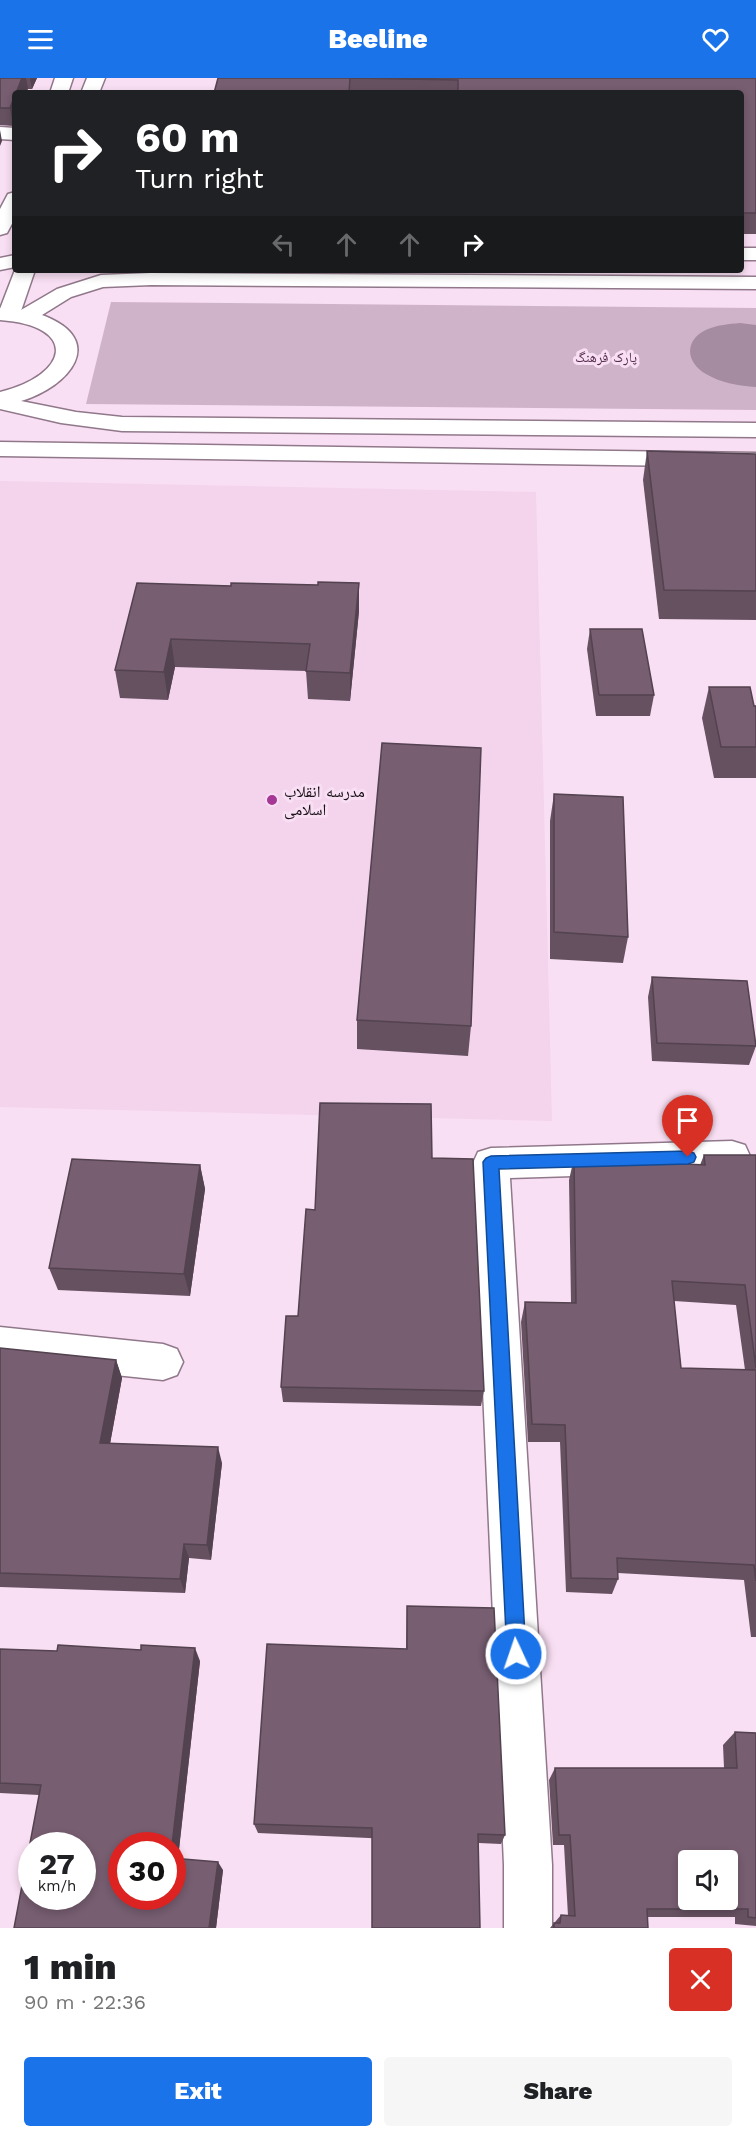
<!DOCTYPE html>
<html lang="en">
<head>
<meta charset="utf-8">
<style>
  :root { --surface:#fff; --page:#f6f6f6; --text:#202124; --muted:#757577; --accent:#1a73e8 }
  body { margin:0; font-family:"Work Sans","Noto Naskh Arabic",sans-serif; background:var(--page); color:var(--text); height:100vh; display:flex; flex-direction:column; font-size:22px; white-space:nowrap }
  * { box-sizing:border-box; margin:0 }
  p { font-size:20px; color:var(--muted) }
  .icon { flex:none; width:33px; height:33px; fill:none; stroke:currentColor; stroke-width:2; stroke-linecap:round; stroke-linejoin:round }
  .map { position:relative; height:1850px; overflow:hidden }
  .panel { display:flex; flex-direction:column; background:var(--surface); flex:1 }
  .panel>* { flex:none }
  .banner { position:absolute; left:12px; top:12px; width:732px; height:183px; border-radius:6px; box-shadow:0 3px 9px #0003; background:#202124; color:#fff; overflow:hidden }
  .fabs { position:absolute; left:678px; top:1772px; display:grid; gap:12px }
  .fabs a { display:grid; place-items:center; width:60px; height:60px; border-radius:6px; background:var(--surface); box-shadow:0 3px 9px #0003; font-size:30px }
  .speed { position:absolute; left:18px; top:1754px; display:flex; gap:12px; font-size:30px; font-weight:700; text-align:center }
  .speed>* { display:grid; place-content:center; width:78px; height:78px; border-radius:50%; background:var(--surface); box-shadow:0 3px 9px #0003; line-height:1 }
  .speed small { font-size:15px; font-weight:400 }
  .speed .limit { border:9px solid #d22; background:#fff; color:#111 }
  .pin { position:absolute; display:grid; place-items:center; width:51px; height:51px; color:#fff; margin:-62px -26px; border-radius:50% 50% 50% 0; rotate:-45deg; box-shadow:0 0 6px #0007 }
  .pin .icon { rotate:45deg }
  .me { position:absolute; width:66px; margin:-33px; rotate:357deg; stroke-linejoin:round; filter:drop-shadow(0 0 4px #0008) }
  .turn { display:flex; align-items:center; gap:21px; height:126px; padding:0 24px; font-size:27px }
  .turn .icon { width:78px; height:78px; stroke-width:2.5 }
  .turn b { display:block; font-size:42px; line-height:51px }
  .lanes { display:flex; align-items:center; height:57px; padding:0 24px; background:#0003; justify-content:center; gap:30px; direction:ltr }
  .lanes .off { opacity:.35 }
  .round { display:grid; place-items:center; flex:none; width:63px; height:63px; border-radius:6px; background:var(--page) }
  .summary { display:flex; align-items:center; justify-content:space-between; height:102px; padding:0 24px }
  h1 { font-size:36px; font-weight:800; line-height:45px }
  .action { display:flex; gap:12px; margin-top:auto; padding:12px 24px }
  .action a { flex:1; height:69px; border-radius:6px; background:var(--accent); color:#fff; font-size:24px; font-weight:800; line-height:69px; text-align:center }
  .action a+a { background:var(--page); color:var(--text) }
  header { display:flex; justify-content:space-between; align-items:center; height:78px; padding:0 24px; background:var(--accent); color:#fff; font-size:27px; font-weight:800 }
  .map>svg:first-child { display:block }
</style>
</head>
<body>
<header><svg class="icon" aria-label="menu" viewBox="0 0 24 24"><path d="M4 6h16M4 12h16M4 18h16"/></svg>Beeline<svg class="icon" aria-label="heart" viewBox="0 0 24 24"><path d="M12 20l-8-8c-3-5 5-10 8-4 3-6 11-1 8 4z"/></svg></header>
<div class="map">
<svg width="756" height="1850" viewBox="0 0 756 1850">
  <rect width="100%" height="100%" fill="#f9dff3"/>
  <!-- built -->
  <polygon fill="#f4d3ed" points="0,403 536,414 552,1043 0,1029"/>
  <!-- green -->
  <polygon fill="#cfb4c9" points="111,224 756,230 756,332 86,326"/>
  <!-- water -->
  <path fill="#a68ca0" d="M740 245 756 247V309C739 308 721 305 706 296 685 284 684 261 708 251 718 247 729 246 740 245Z"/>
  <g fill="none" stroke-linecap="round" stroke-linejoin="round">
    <defs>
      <g id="minor">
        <polygon points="0,49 15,50 15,62 0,61"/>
        <rect x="741" y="170" width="15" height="12"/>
        <polygon points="15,177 15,189 0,192 0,180"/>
        <polygon points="0,364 756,375 756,389 0,378"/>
        <polygon points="732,1063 745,1067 750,1078 745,1089 732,1093 510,1100 552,1787 552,1850 504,1850 504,1787 473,1085 478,1074 491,1070"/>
        <polygon points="0,1249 163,1266 177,1271 183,1284 177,1297 163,1302 0,1285"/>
      </g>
      <g id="tertiary">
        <polygon points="55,0 73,0 68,15 50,15"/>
        <polygon points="87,0 105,0 99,15 81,15"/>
        <polygon points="15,114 15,140 7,155 0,157 0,131 8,116"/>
        <polygon points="15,192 35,192 20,236 17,241 9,242 1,241 0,231"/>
      </g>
      <path id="trunk" d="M151 195 756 199V211L151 207 103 209 71 219 42 237C109 262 69 309 21 323L76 334 122 339 756 345V359L122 353 61 345 0 331V314C69 297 80 248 0 242V230L21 232 57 211 101 197Z"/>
    </defs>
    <!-- minor casing -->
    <use href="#minor" stroke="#90788a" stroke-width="3"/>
    <!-- tertiary casing -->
    <use href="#tertiary" stroke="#90788a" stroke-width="3"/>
    <!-- trunk casing -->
    <use href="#trunk" stroke="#90788a" stroke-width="3"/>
    <!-- minor -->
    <use href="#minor" fill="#fff" fill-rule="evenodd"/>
    <!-- tertiary -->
    <use href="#tertiary" fill="#fff" fill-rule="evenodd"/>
    <!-- trunk -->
    <use href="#trunk" fill="#fff" fill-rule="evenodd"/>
  </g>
  <!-- wall -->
  <g fill="#665161" fill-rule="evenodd">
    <polygon points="0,0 37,0 32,11 28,11 15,15 15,42 13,48 0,47"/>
    <polygon points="218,0 756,0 756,156 741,156 741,15 214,15"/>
    <polygon points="647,373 756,376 756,542 659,541 643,402"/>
    <polygon points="359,505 359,533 350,623 308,621 306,593 175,589 168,622 120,620 115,592 231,508 318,507"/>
    <polygon points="590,551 654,617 650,638 596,638 587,571"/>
    <polygon points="709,609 756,628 756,700 714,700 702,640"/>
    <polygon points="554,716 628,859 623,885 550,881 550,743"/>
    <polygon points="652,899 756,968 749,987 652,983 648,919"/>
    <polygon points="357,942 471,948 468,978 357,971"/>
    <path d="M704 1077H756V1559H751L744 1502 618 1495V1501L612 1516 566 1514 560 1364H528L521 1244 525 1224 571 1225 569 1102 574 1080 700 1087ZM674 1223 736 1227 745 1292 681 1290Z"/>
    <polygon points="432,1080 484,1313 481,1328 283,1324 281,1309 298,1238 315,1132"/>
    <polygon points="200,1087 205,1111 190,1218 58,1212 49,1190"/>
    <polygon points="0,1270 116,1282 122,1300 110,1366 222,1385 211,1482 189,1480 185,1515 0,1509"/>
    <polygon points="407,1528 505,1757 501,1766 258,1755 254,1746 406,1571"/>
    <polygon points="0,1571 200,1583 178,1781 223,1792 216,1850 39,1717 0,1715"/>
    <polygon points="735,1654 756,1655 756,1848 735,1846 735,1839 647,1839 648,1850 550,1850 561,1837 568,1838 564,1767 553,1767 549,1702 555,1690 724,1690 723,1667"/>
  </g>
  <!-- shaded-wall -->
  <g fill="#53424f">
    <polygon points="22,0 26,0 28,11 26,15 16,15"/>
    <polygon points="30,0 37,0 32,11"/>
    <polygon points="15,17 15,42 13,48 10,30"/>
    <polygon points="0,52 2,63 0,68"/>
    <polygon points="359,505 359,533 350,623 350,595"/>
    <polygon points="171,561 175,589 168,622 164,594"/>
    <polygon points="200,1087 205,1111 190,1218 184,1196"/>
    <polygon points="116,1282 122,1300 107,1382 100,1365"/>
    <polygon points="218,1369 222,1385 211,1482 207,1467"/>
    <polygon points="184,1466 189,1480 185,1515 180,1501"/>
    <polygon points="195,1570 200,1583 177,1788 172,1782 172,1767"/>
    <polygon points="218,1784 223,1792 216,1850 209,1850"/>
  </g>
  <!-- building -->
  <g fill="#775e71" stroke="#53424f" stroke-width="1.5" fill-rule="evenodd">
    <polygon points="0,0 22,0 16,15 15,15 15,17 10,30 0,30"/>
    <polygon points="218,0 756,0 756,135 741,135 741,15 458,15 458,2 350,0 349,15 214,15"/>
    <polygon points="647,373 756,376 756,513 664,512"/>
    <polygon points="318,504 359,505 350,595 306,593 310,566 171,561 164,594 115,592 137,505 231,508 231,505 318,507"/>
    <polygon points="590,551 642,551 654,617 599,617"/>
    <polygon points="709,609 750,609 754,628 756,628 756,669 721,669"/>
    <polygon points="382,665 481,670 471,948 357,942"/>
    <polygon points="554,716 623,719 628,859 554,854"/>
    <polygon points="652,899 747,903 756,968 657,965"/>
    <polygon points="320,1025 431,1026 432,1080 473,1081 484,1313 281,1309 286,1238 298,1238 306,1131 315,1132"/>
    <polygon points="704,1077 756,1077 756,1290 745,1207 672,1203 681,1290 756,1292 756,1503 754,1487 617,1480 618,1501 571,1500 565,1347 532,1346 525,1224 576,1225 574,1080 705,1087"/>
    <polygon points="72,1081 200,1087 184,1196 49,1190"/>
    <polygon points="0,1270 116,1282 100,1365 218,1369 207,1467 184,1466 180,1501 0,1495"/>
    <polygon points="407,1528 494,1530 505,1757 478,1756 480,1850 372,1850 372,1750 254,1746 267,1566 407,1571"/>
    <path d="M58 1567 141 1572V1567L195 1570 172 1767H122V1818H172V1780L218 1784 209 1850H14L41 1707 0 1705V1571L57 1573ZM32 1767H82V1818H32Z"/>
    <path d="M735 1654 756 1655V1840L748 1839V1831H647L648 1850H554V1845H560L561 1837 575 1838 570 1757H559L555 1690H737ZM688 1782H728V1821H688Z"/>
  </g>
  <!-- route -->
  <polygon fill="#1a73e8" stroke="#114b97" stroke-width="1.5" points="688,1073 694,1075 696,1079 694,1084 688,1086 499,1091 526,1576 523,1583 516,1586 510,1583 507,1576 483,1084 486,1080 491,1078"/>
  <!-- markers -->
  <circle fill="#a53896" stroke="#f9dff3" stroke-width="2" cx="272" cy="722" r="6"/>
  <g text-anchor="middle" stroke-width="6" stroke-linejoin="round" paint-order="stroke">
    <!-- far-park labels -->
    <g font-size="14" fill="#542e4e" stroke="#f9dff3">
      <text x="606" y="284">پارک فرهنگ</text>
    </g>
    <!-- poi labels -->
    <g font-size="16" fill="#170e15" stroke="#f9dff3" text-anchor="start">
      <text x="284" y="719">مدرسه انقلاب<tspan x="284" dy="18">اسلامی</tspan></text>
    </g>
  </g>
</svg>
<div class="fabs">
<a><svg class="icon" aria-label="sound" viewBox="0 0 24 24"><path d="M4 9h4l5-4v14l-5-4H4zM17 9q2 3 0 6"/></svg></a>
</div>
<div class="speed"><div>27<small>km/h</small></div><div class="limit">30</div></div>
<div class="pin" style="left:688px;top:1079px;background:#d93025"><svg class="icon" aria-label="arrive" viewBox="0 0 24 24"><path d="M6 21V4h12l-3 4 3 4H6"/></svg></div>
<svg class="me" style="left:516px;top:1576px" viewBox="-20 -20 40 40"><circle r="17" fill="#1a73e8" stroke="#fff" stroke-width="3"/><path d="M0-11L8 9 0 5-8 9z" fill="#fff"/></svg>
<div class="banner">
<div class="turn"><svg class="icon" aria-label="right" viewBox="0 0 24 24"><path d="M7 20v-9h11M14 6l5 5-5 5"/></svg><div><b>60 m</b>Turn right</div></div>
<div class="lanes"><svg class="icon off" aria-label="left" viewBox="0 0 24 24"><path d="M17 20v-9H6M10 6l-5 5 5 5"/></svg><svg class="icon off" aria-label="ahead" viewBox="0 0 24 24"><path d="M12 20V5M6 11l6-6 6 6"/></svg><svg class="icon off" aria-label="ahead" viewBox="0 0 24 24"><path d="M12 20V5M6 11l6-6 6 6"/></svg><svg class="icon" aria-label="right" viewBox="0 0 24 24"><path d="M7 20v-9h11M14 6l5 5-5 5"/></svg></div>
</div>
</div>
<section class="panel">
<div class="summary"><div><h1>1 min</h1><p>90 m · 22:36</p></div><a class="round" style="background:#d93025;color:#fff"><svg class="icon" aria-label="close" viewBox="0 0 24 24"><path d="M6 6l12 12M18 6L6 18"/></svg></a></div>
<div class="action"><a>Exit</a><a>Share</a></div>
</section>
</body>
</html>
